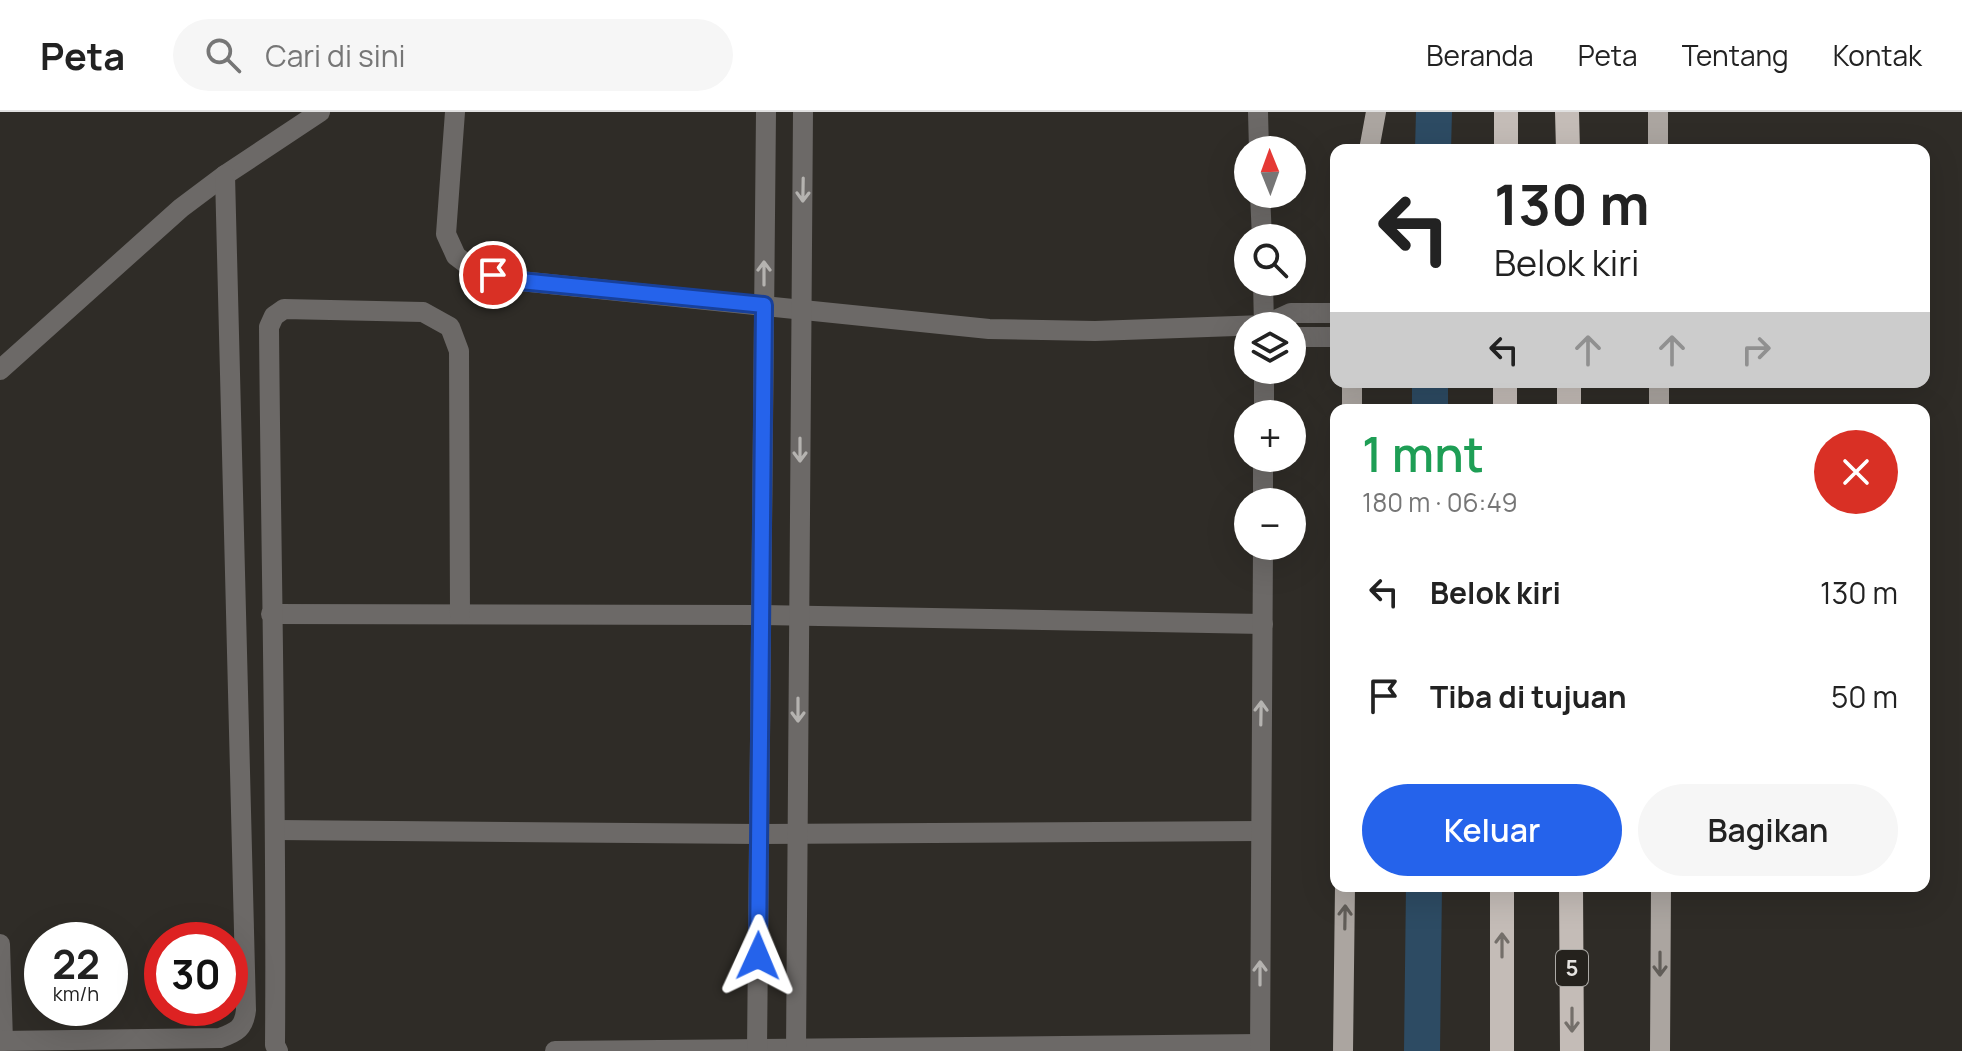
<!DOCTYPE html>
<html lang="id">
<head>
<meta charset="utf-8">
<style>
  :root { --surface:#fff; --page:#f6f6f6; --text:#222; --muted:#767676; --line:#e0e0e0; --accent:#2563eb }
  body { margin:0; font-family:Manrope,sans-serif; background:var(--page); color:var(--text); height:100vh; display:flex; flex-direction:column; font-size:30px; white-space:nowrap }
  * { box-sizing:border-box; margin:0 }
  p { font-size:26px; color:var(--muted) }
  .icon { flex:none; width:44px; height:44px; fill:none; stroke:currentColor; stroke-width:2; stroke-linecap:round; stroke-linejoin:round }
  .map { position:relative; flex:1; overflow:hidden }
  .side { position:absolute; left:1330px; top:292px; width:600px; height:488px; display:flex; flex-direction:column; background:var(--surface); border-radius:16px; box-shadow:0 8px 32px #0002 }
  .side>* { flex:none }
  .hud { position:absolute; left:1330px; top:32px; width:600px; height:244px; border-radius:16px; box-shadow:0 8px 32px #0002; background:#fff; color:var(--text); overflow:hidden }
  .needle { width:52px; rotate:359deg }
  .fabs { position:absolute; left:1234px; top:24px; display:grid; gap:16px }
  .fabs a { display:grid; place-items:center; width:72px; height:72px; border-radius:50%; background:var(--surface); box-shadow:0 8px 32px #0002; font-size:40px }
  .speed { position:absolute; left:24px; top:810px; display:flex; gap:16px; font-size:40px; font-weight:700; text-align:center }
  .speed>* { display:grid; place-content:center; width:104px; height:104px; border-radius:50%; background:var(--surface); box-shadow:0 8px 32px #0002; line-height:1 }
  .speed small { font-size:20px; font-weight:400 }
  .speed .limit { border:12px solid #d22; background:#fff; color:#111 }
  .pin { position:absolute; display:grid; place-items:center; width:68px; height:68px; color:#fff; margin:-34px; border:4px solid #fff; border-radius:50%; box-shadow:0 2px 8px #0007 }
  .me { position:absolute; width:88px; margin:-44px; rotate:1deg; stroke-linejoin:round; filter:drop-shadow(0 0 6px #0008) }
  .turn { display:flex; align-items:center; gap:28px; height:168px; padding:0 32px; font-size:36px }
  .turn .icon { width:104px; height:104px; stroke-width:2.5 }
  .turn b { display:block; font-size:56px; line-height:68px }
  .lanes { display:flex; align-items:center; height:76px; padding:0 32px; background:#0003; justify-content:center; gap:40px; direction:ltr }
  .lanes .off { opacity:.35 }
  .round { display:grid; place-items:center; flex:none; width:84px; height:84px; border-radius:42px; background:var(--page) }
  .headline { display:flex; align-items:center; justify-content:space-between; height:136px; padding:0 32px }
  h1 { font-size:48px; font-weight:600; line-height:60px; color:#1e9e55 }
  .primary-button { display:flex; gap:16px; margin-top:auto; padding:16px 32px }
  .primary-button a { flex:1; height:92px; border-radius:48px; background:var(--accent); color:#fff; font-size:32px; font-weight:600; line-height:92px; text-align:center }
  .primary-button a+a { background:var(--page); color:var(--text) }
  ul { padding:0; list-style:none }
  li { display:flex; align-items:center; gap:24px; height:104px; padding:0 32px }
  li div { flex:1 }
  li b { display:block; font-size:30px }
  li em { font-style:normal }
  header { display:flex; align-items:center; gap:48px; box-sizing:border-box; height:112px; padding:0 40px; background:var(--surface); border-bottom:2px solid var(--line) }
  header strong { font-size:38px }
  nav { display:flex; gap:44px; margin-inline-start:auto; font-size:28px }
  .search { width:560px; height:72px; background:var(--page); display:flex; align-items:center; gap:20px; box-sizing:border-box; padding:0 28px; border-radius:44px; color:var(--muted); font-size:30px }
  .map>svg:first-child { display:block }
</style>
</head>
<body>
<header>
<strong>Peta</strong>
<div class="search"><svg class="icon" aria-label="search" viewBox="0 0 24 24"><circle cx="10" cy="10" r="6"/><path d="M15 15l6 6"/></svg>Cari di sini</div>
<nav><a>Beranda</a><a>Peta</a><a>Tentang</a><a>Kontak</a></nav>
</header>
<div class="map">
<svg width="1962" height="939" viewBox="0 0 1962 939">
  <rect width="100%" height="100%" fill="#2f2c27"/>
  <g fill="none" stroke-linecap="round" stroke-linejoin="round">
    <!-- canal -->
    <g stroke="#2d4b63" stroke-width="36">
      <polyline points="1433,38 1434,0"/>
      <polyline points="1430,298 1430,270"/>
      <polyline points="1422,939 1424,774"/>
    </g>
    <!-- minor -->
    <g stroke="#6c6967" stroke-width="20">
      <polyline points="455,0 446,122 456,144 476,159 510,168 989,217 1095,219 1264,213 1291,201 1336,201"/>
      <polyline points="1258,0 1259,38"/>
      <polyline points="1260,82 1262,126"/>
      <polyline points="1263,170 1264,214"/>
      <polyline points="1292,225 1336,225"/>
      <polyline points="0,258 181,96 225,63 320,0"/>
      <polyline points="1264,302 1264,258"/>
      <polyline points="1263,390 1263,346"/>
      <polyline points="271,502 761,503 1263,512"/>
      <polyline points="277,718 759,722 1260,719"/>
      <polyline points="0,832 3,929"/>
      <path d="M0 929 220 926C237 920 244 916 246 898L225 63"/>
      <path d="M278 939 275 933C277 693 271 454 269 215L274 204 284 197 423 200 450 215 459 239 460 502"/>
      <polyline points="555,939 1260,932"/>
      <polyline points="757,939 766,0"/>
      <polyline points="796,939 803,0"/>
      <polyline points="1260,939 1263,434"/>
    </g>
    <!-- major -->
    <g stroke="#aba5a0" stroke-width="20">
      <polyline points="1369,38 1376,0"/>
      <polyline points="1658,38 1658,0"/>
      <polyline points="1659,270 1659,298"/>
      <polyline points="1352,298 1352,270"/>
      <polyline points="1343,939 1345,774"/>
      <polyline points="1660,939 1661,774"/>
    </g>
    <!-- highway -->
    <g stroke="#c4bcb7" stroke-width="24">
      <polyline points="1567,0 1568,38"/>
      <polyline points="1506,38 1506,0"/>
      <polyline points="1569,270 1569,298"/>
      <polyline points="1505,298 1505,270"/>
      <polyline points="1571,774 1572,939"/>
      <polyline points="1502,939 1502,774"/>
    </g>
  </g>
  <!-- one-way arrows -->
  <defs><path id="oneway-shaft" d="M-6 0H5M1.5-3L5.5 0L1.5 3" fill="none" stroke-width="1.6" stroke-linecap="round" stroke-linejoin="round" transform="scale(2)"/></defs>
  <g stroke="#b5b3b0">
    <use href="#oneway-shaft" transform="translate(803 78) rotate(91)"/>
    <use href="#oneway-shaft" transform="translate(764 161) rotate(-90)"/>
    <use href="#oneway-shaft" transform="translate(800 338) rotate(90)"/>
    <use href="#oneway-shaft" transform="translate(798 598) rotate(90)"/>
    <use href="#oneway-shaft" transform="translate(1261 601) rotate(-89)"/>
    <use href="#oneway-shaft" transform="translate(1260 861) rotate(-90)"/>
  </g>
  <g stroke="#615d58">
    <use href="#oneway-shaft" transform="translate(1345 805) rotate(-89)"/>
    <use href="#oneway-shaft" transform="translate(1660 852) rotate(90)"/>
  </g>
  <g stroke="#746f6a">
    <use href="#oneway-shaft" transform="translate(1502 833) rotate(-90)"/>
    <use href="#oneway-shaft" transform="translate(1572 908) rotate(90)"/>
  </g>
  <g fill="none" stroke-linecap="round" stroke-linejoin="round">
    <defs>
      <polyline id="route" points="493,163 510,168 764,193 758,844"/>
    </defs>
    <!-- route casing -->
    <use href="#route" stroke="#184099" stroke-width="20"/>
    <!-- route -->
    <use href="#route" stroke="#2563eb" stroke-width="14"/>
  </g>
  <g text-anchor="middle" stroke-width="8" stroke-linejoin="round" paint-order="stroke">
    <!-- shield labels -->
    <rect fill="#25221d" stroke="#acaaa6" stroke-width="2" x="1556" y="838" width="32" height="36" rx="6"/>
    <g font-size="22" font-weight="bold" fill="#e6e4e1">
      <text x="1572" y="864">5</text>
    </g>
  </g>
</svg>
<div class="fabs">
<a><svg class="needle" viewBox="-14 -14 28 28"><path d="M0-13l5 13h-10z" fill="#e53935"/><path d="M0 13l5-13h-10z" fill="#767676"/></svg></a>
<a><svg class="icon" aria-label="search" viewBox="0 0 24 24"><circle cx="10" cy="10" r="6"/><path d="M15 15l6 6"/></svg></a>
<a><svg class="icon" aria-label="layers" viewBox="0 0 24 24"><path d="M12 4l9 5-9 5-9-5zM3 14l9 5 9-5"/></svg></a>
<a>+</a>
<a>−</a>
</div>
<div class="speed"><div>22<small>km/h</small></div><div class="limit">30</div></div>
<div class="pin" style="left:493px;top:163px;background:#d93025"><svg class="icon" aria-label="arrive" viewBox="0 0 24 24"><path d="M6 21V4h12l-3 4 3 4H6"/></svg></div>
<svg class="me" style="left:758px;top:844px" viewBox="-20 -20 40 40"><path d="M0-17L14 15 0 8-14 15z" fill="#2563eb" stroke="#fff" stroke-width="4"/></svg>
<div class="hud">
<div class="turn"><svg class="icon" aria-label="left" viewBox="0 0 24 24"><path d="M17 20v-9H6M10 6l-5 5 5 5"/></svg><div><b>130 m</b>Belok kiri</div></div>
<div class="lanes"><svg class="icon" aria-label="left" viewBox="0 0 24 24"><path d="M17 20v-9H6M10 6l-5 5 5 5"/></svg><svg class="icon off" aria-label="ahead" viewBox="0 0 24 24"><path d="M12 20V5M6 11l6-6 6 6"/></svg><svg class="icon off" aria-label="ahead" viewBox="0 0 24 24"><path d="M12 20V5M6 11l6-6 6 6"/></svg><svg class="icon off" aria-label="right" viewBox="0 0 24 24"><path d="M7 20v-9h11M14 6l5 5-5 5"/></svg></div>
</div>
<section class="side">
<div class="headline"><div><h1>1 mnt</h1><p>180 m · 06:49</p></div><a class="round" style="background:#d93025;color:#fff"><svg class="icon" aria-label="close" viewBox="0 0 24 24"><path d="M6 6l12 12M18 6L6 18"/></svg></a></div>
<ul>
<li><svg class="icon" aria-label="left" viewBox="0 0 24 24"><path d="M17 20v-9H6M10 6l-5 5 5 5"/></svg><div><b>Belok kiri</b></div><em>130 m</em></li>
<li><svg class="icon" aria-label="arrive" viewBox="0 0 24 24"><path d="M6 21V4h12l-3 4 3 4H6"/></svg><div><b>Tiba di tujuan</b></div><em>50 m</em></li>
</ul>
<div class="primary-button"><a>Keluar</a><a>Bagikan</a></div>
</section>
</div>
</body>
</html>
